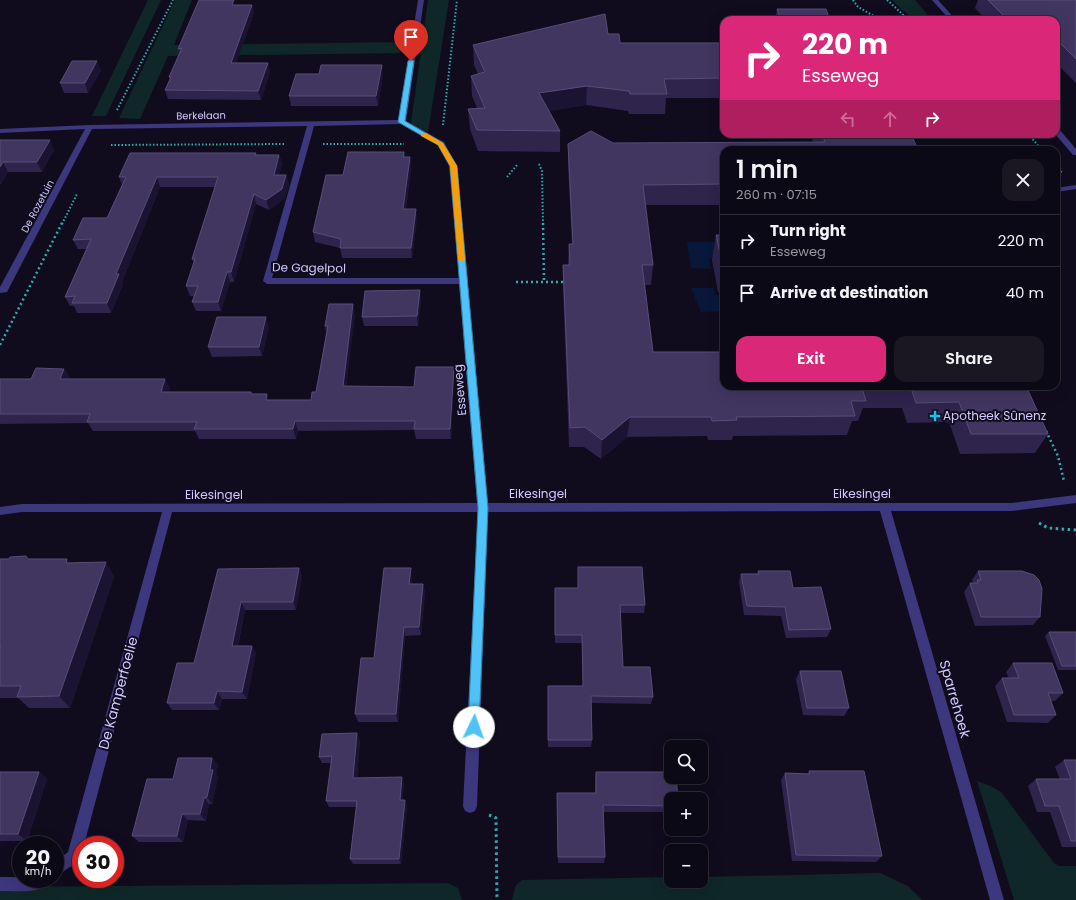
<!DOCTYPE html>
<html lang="en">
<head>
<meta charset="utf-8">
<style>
  :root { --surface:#0c0916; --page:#1a1723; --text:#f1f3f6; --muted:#9a9aa1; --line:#2c2a35; --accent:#db2777 }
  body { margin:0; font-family:Poppins,sans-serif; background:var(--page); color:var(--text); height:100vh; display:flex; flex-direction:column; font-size:15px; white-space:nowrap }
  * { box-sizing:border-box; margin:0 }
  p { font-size:13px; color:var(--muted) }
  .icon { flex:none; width:22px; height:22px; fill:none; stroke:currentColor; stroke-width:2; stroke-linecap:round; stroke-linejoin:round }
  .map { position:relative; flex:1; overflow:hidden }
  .sheet { position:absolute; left:720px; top:146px; width:340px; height:244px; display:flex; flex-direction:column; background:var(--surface); border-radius:12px; box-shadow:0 4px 16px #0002,0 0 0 1px var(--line) }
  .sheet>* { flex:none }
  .banner { position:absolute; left:720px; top:16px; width:340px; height:122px; border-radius:12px; box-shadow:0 4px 16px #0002,0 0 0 1px var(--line); background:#db2777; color:#fff; overflow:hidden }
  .tools { position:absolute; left:664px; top:740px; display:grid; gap:8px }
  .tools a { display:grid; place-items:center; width:44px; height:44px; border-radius:8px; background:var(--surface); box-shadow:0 4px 16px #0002,0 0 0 1px var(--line); font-size:20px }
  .speed { position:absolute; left:12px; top:836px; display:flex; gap:8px; font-size:20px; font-weight:700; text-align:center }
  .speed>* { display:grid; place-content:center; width:52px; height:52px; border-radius:50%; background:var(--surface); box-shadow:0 4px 16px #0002,0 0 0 1px var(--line); line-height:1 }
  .speed small { font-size:10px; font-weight:400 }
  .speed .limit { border:6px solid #d22; background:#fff; color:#111 }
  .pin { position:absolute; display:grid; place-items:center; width:34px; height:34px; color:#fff; margin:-41px -17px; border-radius:50% 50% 50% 0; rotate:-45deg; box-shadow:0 0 4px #0007 }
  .pin .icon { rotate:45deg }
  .me { position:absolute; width:44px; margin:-22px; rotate:3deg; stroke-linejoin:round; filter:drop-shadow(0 0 3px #0008) }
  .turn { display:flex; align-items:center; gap:14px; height:84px; padding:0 16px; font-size:18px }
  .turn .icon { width:52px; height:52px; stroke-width:2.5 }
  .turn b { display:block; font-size:28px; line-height:34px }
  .lanes { display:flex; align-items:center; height:38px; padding:0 16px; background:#0003; justify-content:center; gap:20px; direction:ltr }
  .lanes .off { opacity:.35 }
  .round { display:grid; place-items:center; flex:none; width:42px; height:42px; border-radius:12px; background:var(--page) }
  .overview { display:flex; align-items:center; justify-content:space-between; height:68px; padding:0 16px }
  h1 { font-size:24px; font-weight:600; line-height:30px }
  .primary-button { display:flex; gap:8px; margin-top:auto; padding:8px 16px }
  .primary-button a { flex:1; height:46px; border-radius:12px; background:var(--accent); color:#fff; font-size:16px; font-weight:600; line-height:46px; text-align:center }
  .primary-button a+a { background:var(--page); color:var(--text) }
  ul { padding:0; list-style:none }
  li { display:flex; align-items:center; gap:12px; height:52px; padding:0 16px; border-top:1px solid var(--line) }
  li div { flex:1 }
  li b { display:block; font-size:15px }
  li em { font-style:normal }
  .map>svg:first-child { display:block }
</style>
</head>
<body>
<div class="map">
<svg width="1076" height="900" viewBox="0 0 1076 900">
  <rect width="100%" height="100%" fill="#100c1e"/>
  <!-- green -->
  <g fill="#0f2728">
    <polygon points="148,0 161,0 106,116 92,116"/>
    <polygon points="175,0 192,0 174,45 404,42 400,53 168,56 140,119 119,118"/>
    <polygon points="428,0 449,0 428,132 413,126 411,123"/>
    <polygon points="892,0 915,0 932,20 916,20 901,9"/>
    <polygon points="977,781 993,787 1002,793 1054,863 1059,866 1076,866 1076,900 1014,900"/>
    <polygon points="880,873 908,886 922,900 512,900 516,885 522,880 671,877 671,881 701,881 701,877"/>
    <polygon points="448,883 458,888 462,900 0,900 0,887"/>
  </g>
  <!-- water -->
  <g fill="#09183a">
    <polygon points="687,242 724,242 724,258 709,258 711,269 691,268"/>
    <polygon points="691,288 714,288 715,295 724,295 724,311 701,312"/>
  </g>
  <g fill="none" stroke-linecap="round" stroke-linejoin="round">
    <!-- path-far2 -->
    <g stroke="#2daead" stroke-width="2" stroke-dasharray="1.5 2" stroke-linecap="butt">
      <polyline points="853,0 858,7 881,20"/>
      <polyline points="887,0 909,20"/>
      <polyline points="117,110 173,0"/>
      <polyline points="443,125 457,0"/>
      <polyline points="1028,134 1042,150"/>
      <polyline points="323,144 404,144"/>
      <polyline points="111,145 286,144"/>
      <polyline points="539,164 542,171 543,224"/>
      <polyline points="1056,166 1062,173"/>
      <polyline points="507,177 517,165"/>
      <polyline points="62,224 77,194"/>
    </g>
    <!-- path-far1 -->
    <g stroke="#2daead" stroke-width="2.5" stroke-dasharray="2 3" stroke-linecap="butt">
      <polyline points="543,223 544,282"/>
      <polyline points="516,282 565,282"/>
      <polyline points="0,345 62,223"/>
      <polyline points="1046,431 1058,456 1064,481"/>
    </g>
    <!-- path -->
    <g stroke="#2daead" stroke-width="3" stroke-dasharray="2.5 3.5" stroke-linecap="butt">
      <polyline points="1039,523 1048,528 1076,530"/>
      <polyline points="489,815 496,818 497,900"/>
    </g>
    <!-- minor -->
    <g fill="#3d377d" fill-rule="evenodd">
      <path d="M418 0H424L406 121 444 142 457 166 488 503H1011L1076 495V503L1011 511H891L1004 900H990L880 511 488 512 477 806 475 811 470 813 465 811 463 806 478 512H172L84 845H81V855L79 861 55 877V862L68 852 162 512H22L0 515V507L22 504 477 503 459 284H267L263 281 307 126 92 129 8 290 7 292 0 293V287L85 129 0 133V129L90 125 399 120ZM401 124 438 145 449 166 459 278H272L314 126Z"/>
      <polygon points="932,0 938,0 956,20 950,20"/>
      <polygon points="1056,129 1059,129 1076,149 1076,155 1073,155 1055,134 1056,134"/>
      <polygon points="1076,185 1076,189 1056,192 1056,188"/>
      <path d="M0 877H21V879H50C43 896 15 890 0 891Z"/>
    </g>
  </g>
  <!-- wall -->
  <g fill="#2e244c">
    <polygon points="978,0 1076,0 1076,83 1056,63 1056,20 986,20 975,8"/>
    <polygon points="235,5 252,5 254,13 236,63 268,63 270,72 261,100 168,99 165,90 170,80 169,77 179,54 178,49"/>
    <polygon points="777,9 830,20 775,20"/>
    <polygon points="608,34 620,43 724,43 724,98 666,98 665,114 629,114 628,111 586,105 549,111 560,131 560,152 478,151 470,129 468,109 477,108 472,96 471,76 478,74 474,65 473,45"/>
    <polygon points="101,70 88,93 64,93 60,83"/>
    <polygon points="383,74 378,106 291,106 289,96"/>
    <polygon points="810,134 911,134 918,150 724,150 724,205 645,205 653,265 651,285 645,285 653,352 1026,386 1048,434 1035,453 960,454 949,422 907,423 902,408 863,408 858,421 852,421 847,435 733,436 732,440 708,440 707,436 627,437 601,459 584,447 569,447 563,286 563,265 568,265 569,244 572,244 568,164 568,144 813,142"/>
    <polygon points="0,140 54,150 42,172 8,172 1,184 0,184"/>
    <polygon points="404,152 405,157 410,157 411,167 406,209 417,219 412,258 342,258 340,248 315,242 313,232 343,175"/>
    <polygon points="256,155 279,155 282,164 279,175 286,175 289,185 285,198 269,210 256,204 234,282 230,282 221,311 196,311 192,302 194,296 190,296 186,286 194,264 192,259 215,187 160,187 122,282 123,284 111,313 77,313 74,306 70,306 65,297 87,249 78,249 73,240 107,218 122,185 119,177"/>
    <polygon points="716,235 724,235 724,292 718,292 712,260"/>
    <polygon points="421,299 418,326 364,326 362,317"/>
    <polygon points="355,314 346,386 414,387 454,367 454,377 451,439 416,439 414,430 298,431 296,439 199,439 195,431 93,431 88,423 0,424 0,379 31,379 64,369 70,378 69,379 170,388 168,392 251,392 252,394 269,400 311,400 316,392 326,333 325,326"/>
    <polygon points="269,327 262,356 212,357 208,347"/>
    <polygon points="0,559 28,559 71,563 114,576 70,708 29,708 18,698 0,698"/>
    <polygon points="578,567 645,605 644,613 620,613 623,667 653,697 651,704 591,703 592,740 591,747 548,747 548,686 583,686 582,643 555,643 555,588 578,588"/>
    <polygon points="299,568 302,577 296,610 245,610 238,646 252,646 256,653 247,699 222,699 219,710 172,710 167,703 194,663 218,569"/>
    <polygon points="758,571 793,588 831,629 827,637 786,638 781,616 744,615 739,582 741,574 757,574"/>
    <polygon points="978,571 1040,617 1033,625 975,626 964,592 970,583 973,583 972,580"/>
    <polygon points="412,577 412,584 423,584 425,593 421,635 405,636 398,722 358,722 355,714 374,658"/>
    <polygon points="1049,632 1076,632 1076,670 1058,670 1045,636"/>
    <polygon points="1013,663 1063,693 1055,701 1051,701 1056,715 1048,723 1007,722 995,686 1002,678 1009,678 1006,672"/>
    <polygon points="800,671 849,708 844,716 803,715 796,679"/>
    <polygon points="360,740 357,778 404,784 402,800 407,806 401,864 353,864 350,859 356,807 329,807 326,801 331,763 322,763 319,757"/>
    <polygon points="212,758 218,765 216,774 218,777 212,804 209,804 206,821 188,820 183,842 139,842 132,836 173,779"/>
    <polygon points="1064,760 1076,760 1076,847 1062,847 1050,812 1037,812 1028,786 1036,779 1060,779 1055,767"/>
    <polygon points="809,771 882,856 876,862 792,861 781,780 785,773 807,774"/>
    <polygon points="0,772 39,772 47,779 27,841 0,841"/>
    <polygon points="596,772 671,799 671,812 603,812 605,857 604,863 558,863 557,793 595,793 595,779"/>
  </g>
  <!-- shaded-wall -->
  <g fill="#1b1332">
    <polygon points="252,5 254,13 233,72 231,63"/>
    <polygon points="97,61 101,70 88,93 85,83"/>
    <polygon points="268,63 270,72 261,100 258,91"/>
    <polygon points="382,65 383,74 378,106 376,96"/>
    <polygon points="587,86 586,105 539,113 539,93"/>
    <polygon points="50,140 54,150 42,172 37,162"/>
    <polygon points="279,155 282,164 276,185 274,175"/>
    <polygon points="410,157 411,167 404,219 403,209"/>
    <polygon points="3,162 8,172 1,184 0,183 0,167"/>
    <polygon points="286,175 289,185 285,198 269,210 266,200"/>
    <polygon points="157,177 160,187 122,282 123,284 111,313 107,303 116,274"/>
    <polygon points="254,194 256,204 234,282 231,272"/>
    <polygon points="416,209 417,219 412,258 411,248"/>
    <polygon points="227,272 230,282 221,311 218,302"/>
    <polygon points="420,290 421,299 418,326 417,316"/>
    <polygon points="353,304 355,314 345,396 343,386"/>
    <polygon points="266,317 269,327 262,356 259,347"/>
    <polygon points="454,367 454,377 451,439 450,429"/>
    <polygon points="64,369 70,378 65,389 60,379"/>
    <polygon points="165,379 170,388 165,402 161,392"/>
    <polygon points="267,394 270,404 266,400"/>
    <polygon points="630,417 627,437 601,459 602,440"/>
    <polygon points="295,421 298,431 296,439 293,429"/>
    <polygon points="67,559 77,572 66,563"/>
    <polygon points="106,562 114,576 70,708 59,696"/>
    <polygon points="299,568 302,577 296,610 293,602"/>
    <polygon points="411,568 412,577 411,593 409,584"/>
    <polygon points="423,584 425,593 421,635 419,627"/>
    <polygon points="241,602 245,610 236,653 232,646"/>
    <polygon points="404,627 405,636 398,722 396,714"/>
    <polygon points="252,646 256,653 247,699 242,692"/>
    <polygon points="217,691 222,699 219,710 214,703"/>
    <polygon points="357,733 360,740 356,784 353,778"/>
    <polygon points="212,758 218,765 216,774 218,777 212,804 207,797 210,770"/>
    <polygon points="39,772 47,779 27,841 18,834"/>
    <polygon points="402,777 404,784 402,806 400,800"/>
    <polygon points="204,798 209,804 206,821 200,814"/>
    <polygon points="405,800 407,806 401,864 399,859"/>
    <polygon points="182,814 188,820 183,842 177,836"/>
  </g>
  <!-- building -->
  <g fill="#403660" stroke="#574d79">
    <polygon points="199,0 234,0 232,5 252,5 231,63 268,63 258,91 165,90 171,77 169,77 182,48 178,49"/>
    <polygon points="988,0 1076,0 1076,59 1056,39 1056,20 1008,20"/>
    <polygon points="777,9 826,9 830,20 781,20"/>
    <polygon points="605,14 608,34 619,34 620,43 724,43 724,78 664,79 667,94 630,94 629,91 587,86 539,93 560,131 477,130 468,109 485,108 471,76 485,72 473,45"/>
    <polygon points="72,61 97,61 85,83 60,83"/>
    <polygon points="321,65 382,65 376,96 289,96 296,74 319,74"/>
    <polygon points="591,131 613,143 825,142 822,134 911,134 918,150 724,150 724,184 643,185 653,265 642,265 653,352 724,352 724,386 1026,386 1048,434 971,434 959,402 916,403 911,388 862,388 866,401 851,401 855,416 736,417 737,420 712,421 711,417 630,417 602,440 585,427 570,428 563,265 570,265 569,244 573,244 568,144"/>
    <polygon points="0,140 50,140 37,162 3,162 0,167"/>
    <polygon points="348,152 404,152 403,157 410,157 403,209 416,209 411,248 340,248 341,239 313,232 326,175 343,175"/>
    <polygon points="130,153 256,153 255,155 279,155 274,175 286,175 282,189 266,200 254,194 231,272 227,272 218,302 192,302 198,286 186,286 195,259 192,259 218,177 157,177 116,274 119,274 107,303 72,303 75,296 65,297 91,239 73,240 83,218 107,218 126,177 119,177"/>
    <polygon points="716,235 724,235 724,267 723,267"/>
    <polygon points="420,290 417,316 362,317 365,291"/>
    <polygon points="329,304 353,304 343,386 414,387 416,367 454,367 450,429 414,429 415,421 295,421 293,429 194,429 197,422 87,422 90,414 0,414 0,379 31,379 36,368 64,369 60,379 165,379 161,392 251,392 251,394 267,394 266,400 311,400 312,392 316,392 328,326 325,326"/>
    <polygon points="217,317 266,317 259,347 208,347"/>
    <polygon points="26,556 28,559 67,559 66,563 106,562 59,696 17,697 21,686 0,686 0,648 1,646 0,646 0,559 9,559 10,557"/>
    <polygon points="578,567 642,567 645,605 620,605 623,667 650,667 653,697 591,696 592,740 548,740 548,686 583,686 582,635 555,635 555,588 578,588"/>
    <polygon points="299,568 293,602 241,602 232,646 252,646 242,692 217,691 214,703 167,703 177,663 194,663 218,569"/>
    <polygon points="384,568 411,568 409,584 423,584 419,627 404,627 396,714 355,714 361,658 374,658"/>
    <polygon points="758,571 790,571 793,588 821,587 831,629 789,630 785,607 747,606 741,574 759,574"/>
    <polygon points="978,571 1022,571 1034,575 1039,580 1042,589 1040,617 981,617 970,583 978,583 977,580 981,580"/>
    <polygon points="1049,632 1076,632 1076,666 1062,666"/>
    <polygon points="1013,663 1052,663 1063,693 1048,693 1056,715 1014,715 1002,678 1019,678"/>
    <polygon points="800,671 841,671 849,708 807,708"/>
    <polygon points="357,733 353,778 402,777 400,800 405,800 399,859 350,859 357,801 326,801 332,756 319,757 322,734"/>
    <polygon points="178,758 212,758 210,770 213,770 207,797 204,798 200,814 182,814 177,836 132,836 147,779 173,779"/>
    <polygon points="1064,760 1076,760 1076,841 1071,841 1059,806 1045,806 1036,779 1071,779"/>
    <polygon points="809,771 864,771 882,856 796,855 785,773 810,774"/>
    <polygon points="0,772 39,772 18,834 0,834"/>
    <polygon points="596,772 671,772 671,777 676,777 678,799 671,799 671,806 603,805 605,857 558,857 557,793 596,793"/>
  </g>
  <!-- route -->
  <polygon fill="#4fc3f7" stroke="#337fa1" points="411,59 414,61 405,121 443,143 457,166 488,508 479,727 477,731 474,733 470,731 468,727 478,508 450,166 438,145 398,122 408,61"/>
  <!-- slow -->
  <polygon fill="#f59e0b" points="421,133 426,133 443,143 457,166 465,259 464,261 462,262 458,259 450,166 438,145 421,136"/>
  <!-- markers -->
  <path fill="#01cdf2" stroke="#100c1e" stroke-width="1.5" d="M933 410h4v4h4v4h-4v4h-4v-4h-4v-4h4z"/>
  <g text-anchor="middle" stroke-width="4" stroke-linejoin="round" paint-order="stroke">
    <!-- far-street labels -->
    <g font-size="10" fill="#d2c9ff" stroke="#100c1e">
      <text transform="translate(201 115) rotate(-1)" y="4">Berkelaan</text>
      <text transform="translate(37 206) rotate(-62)" y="4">De Rozetuin</text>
    </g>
    <!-- street labels -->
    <g font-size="12" fill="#d2c9ff" stroke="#100c1e">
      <text transform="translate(309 268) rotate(1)" y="4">De Gagelpol</text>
      <text transform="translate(460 390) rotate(-95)" y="4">Esseweg</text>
      <text x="538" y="498">Eikesingel</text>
      <text x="862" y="498">Eikesingel</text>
      <text x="214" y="499">Eikesingel</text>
    </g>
    <!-- poi labels -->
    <g font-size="12" fill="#d2c9ff" stroke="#100c1e" text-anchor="start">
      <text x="943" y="420">Apotheek Sûnenz</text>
    </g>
    <!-- near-street labels -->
    <g font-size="14" fill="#d2c9ff" stroke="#100c1e">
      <text transform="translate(118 693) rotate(-75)" y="5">De Kamperfoelie</text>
      <text transform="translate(955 699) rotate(74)" y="5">Sparrehoek</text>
    </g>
  </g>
</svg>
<div class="tools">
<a><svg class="icon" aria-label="search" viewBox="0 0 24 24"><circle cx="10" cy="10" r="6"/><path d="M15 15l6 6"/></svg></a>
<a>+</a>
<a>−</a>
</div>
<div class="speed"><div>20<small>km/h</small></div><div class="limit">30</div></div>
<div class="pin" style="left:411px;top:61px;background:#d93025"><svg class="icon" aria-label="arrive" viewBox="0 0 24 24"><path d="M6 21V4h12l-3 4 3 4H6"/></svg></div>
<svg class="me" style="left:474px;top:727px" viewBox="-20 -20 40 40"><circle r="19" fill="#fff"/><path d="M0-13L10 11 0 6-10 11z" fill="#4fc3f7"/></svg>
<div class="banner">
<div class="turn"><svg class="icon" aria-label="right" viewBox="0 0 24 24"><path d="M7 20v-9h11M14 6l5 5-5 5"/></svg><div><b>220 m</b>Esseweg</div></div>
<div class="lanes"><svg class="icon off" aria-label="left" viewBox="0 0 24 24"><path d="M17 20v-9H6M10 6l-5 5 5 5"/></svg><svg class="icon off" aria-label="ahead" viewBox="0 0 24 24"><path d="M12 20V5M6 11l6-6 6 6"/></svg><svg class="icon" aria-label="right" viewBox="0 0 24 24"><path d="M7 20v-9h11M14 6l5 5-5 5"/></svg></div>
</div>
<section class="sheet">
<div class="overview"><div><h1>1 min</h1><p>260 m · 07:15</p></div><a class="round"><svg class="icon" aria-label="close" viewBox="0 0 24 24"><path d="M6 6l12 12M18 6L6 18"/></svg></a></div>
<ul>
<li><svg class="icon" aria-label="right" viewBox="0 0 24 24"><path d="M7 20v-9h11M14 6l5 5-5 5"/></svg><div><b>Turn right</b><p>Esseweg</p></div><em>220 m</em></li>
<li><svg class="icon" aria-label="arrive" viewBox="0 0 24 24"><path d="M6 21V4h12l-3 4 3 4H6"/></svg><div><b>Arrive at destination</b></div><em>40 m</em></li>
</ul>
<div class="primary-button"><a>Exit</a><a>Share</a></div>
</section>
</div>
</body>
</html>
